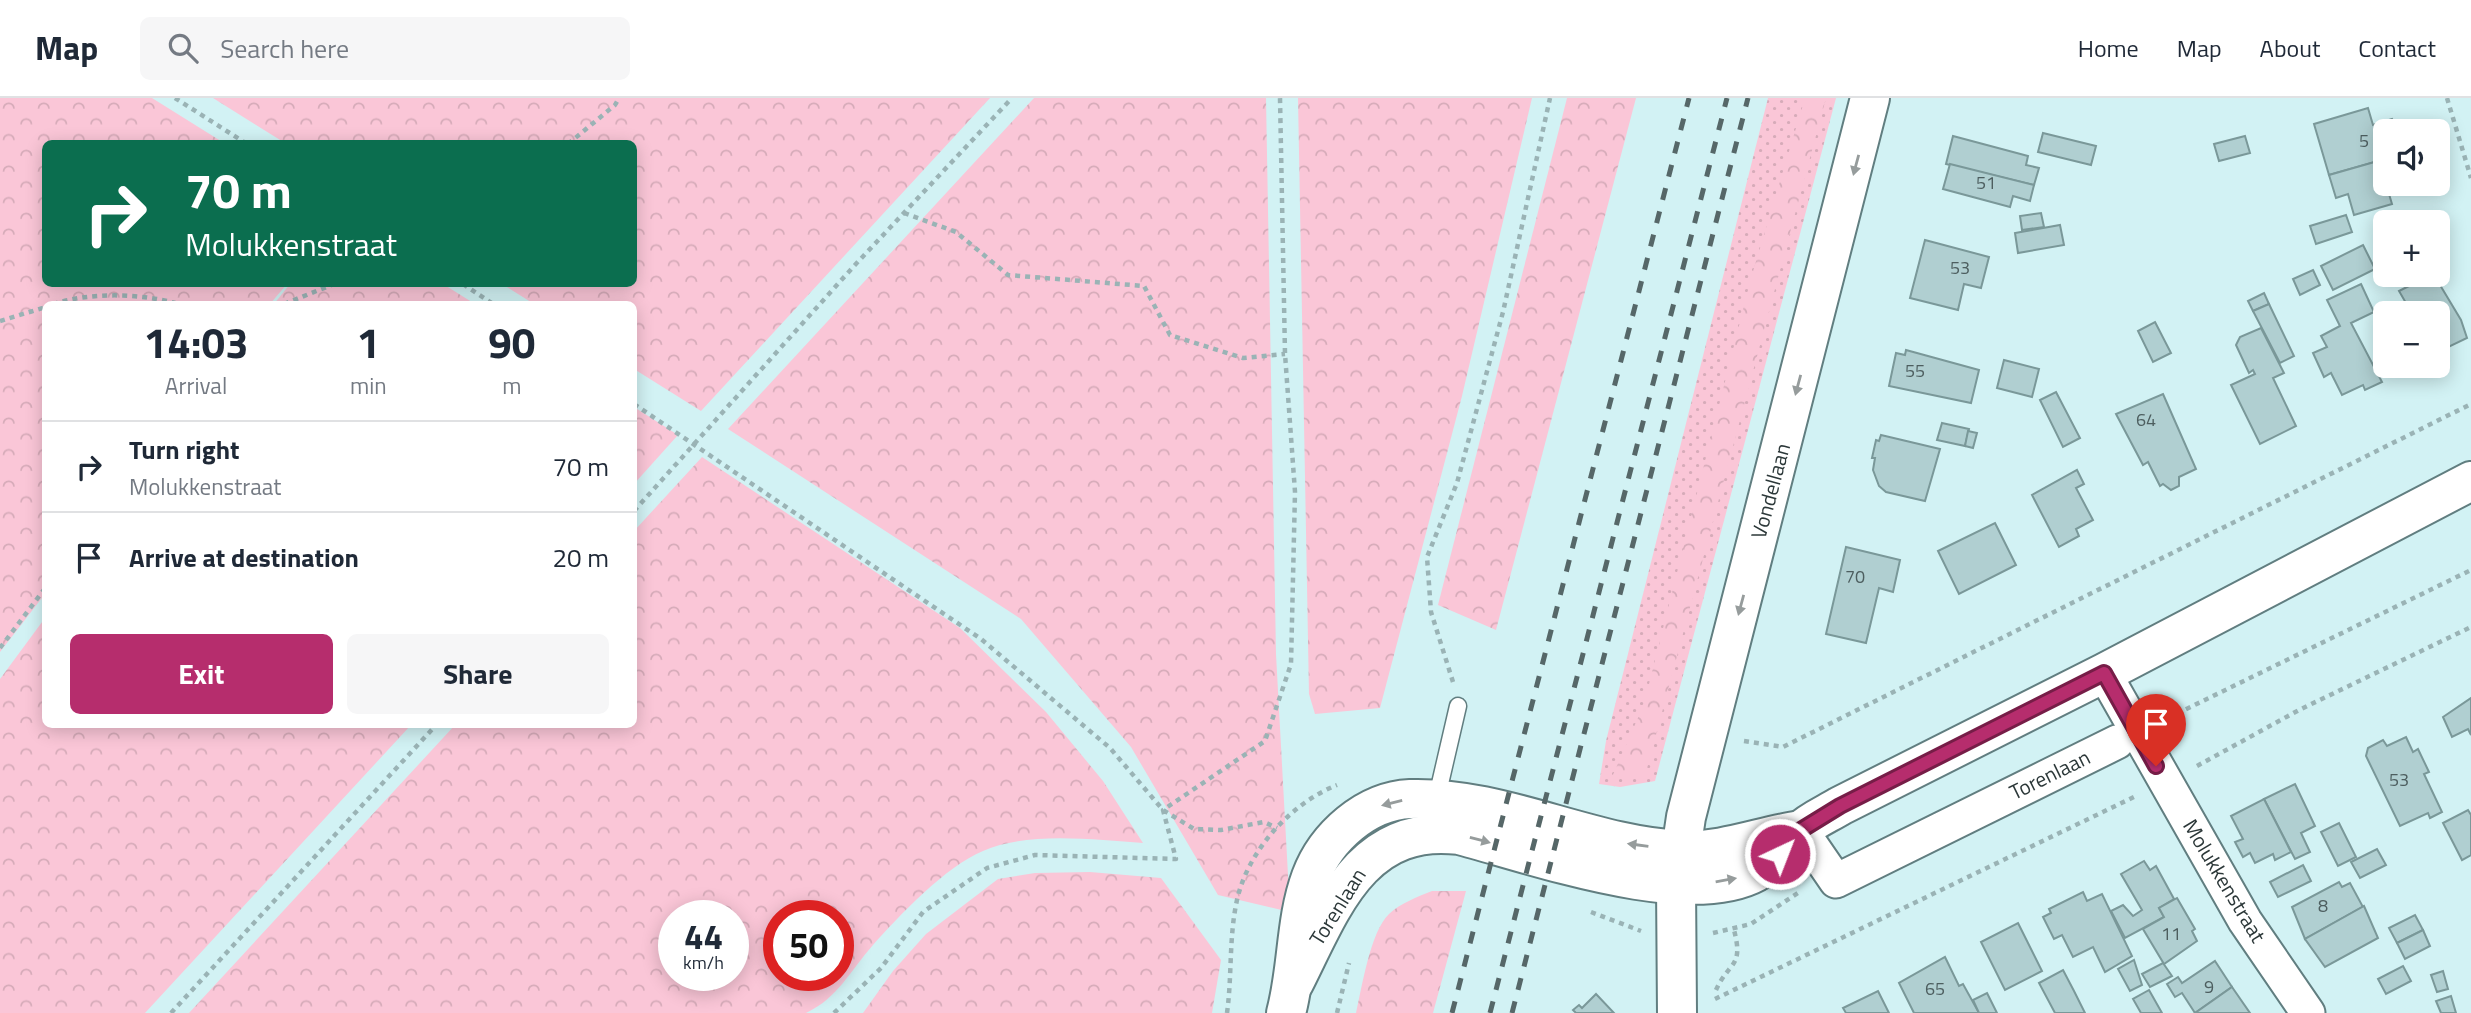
<!DOCTYPE html>
<html lang="en">
<head>
<meta charset="utf-8">
<style>
  :root { --surface:#fff; --page:#f6f6f7; --text:#1f2937; --muted:#747a83; --line:#e0e1e3; --accent:#b62d6d }
  body { margin:0; font-family:"Titillium Web",sans-serif; background:var(--page); color:var(--text); height:100vh; display:flex; flex-direction:column; font-size:26px; white-space:nowrap }
  * { box-sizing:border-box; margin:0 }
  p { font-size:23px; color:var(--muted) }
  .icon { flex:none; width:38px; height:38px; fill:none; stroke:currentColor; stroke-width:2; stroke-linecap:round; stroke-linejoin:round }
  .map { position:relative; flex:1; overflow:hidden }
  .sheet { position:absolute; left:42px; top:203px; width:595px; height:427px; display:flex; flex-direction:column; background:var(--surface); border-radius:10px; box-shadow:0 4px 18px #0003 }
  .sheet>* { flex:none }
  .guide { position:absolute; left:42px; top:42px; width:595px; height:147px; border-radius:10px; box-shadow:0 4px 18px #0003; background:#0b6e4f; color:#fff; overflow:hidden }
  .tools { position:absolute; left:2373px; top:21px; display:grid; gap:14px }
  .tools a { display:grid; place-items:center; width:77px; height:77px; border-radius:10px; background:var(--surface); box-shadow:0 4px 18px #0003; font-size:35px }
  .speed { position:absolute; left:658px; top:802px; display:flex; gap:14px; font-size:35px; font-weight:700; text-align:center }
  .speed>* { display:grid; place-content:center; width:91px; height:91px; border-radius:50%; background:var(--surface); box-shadow:0 4px 18px #0003; line-height:1 }
  .speed small { font-size:18px; font-weight:400 }
  .speed .limit { border:10px solid #d22; background:#fff; color:#111 }
  .pin { position:absolute; display:grid; place-items:center; width:60px; height:60px; color:#fff; margin:-72px -30px; border-radius:50% 50% 50% 0; rotate:-45deg; box-shadow:0 0 7px #0007 }
  .pin .icon { rotate:45deg }
  .me { position:absolute; width:77px; margin:-38px; rotate:43deg; stroke-linejoin:round; filter:drop-shadow(0 0 5px #0008) }
  .turn { display:flex; align-items:center; gap:24px; height:147px; padding:0 28px; font-size:32px }
  .turn .icon { width:91px; height:91px; stroke-width:2.5 }
  .turn b { display:block; font-size:49px; line-height:60px }
  .eta { display:flex; justify-content:space-evenly; align-items:center; height:119px; text-align:center }
  .eta b { font-size:42px; font-weight:700; line-height:49px }
  .action { display:flex; gap:14px; margin-top:auto; padding:14px 28px }
  .action a { flex:1; height:80px; border-radius:10px; background:var(--accent); color:#fff; font-size:28px; font-weight:700; line-height:80px; text-align:center }
  .action a+a { background:var(--page); color:var(--text) }
  ul { padding:0; list-style:none }
  li { display:flex; align-items:center; gap:21px; height:91px; padding:0 28px; border-top:2px solid var(--line) }
  li div { flex:1 }
  li b { display:block; font-size:26px }
  li em { font-style:normal }
  header { display:flex; align-items:center; gap:42px; box-sizing:border-box; height:98px; padding:0 35px; background:var(--surface); border-bottom:2px solid var(--line) }
  header strong { font-size:33px }
  nav { display:flex; gap:38px; margin-inline-start:auto; font-size:24px }
  .search { width:490px; height:63px; background:var(--page); display:flex; align-items:center; gap:18px; box-sizing:border-box; padding:0 24px; border-radius:10px; color:var(--muted); font-size:26px }
  .map>svg:first-child { display:block }
</style>
</head>
<body>
<header>
<strong>Map</strong>
<div class="search"><svg class="icon" aria-label="search" viewBox="0 0 24 24"><circle cx="10" cy="10" r="6"/><path d="M15 15l6 6"/></svg>Search here</div>
<nav><a>Home</a><a>Map</a><a>About</a><a>Contact</a></nav>
</header>
<div class="map">
<svg width="2471" height="915" viewBox="0 0 2471 915">
  <defs>
    <pattern id="grass-dots" width="8" height="8" patternUnits="userSpaceOnUse" patternTransform="scale(1.75)"><rect width="8" height="8" fill="#fac6d7"/><path d="M2 2h.1M6 6h.1" fill="none" stroke="#d6abb9" stroke-width="1.8" stroke-linecap="round"/></pattern>
    <pattern id="forest-crowns" width="20" height="18" patternUnits="userSpaceOnUse" patternTransform="scale(1.75)"><rect width="20" height="18" fill="#fac6d7"/><path d="M2 6a3 3 0 1 1 6 0M12 15a3 3 0 1 1 6 0" fill="none" stroke="#d6abb9"/></pattern>
  </defs>
  <rect width="100%" height="100%" fill="#d2f2f4"/>
  <!-- grass -->
  <polygon fill="url(#grass-dots)" points="1768,0 1836,0 1655,683 1620,689 1599,686 1606,643"/>
  <!-- forest -->
  <g fill="url(#forest-crowns)" fill-rule="evenodd">
    <polygon points="0,0 152,0 224,45 46,46 46,186 287,186 270,206 46,206 45,496 0,554"/>
    <polygon points="213,0 990,0 701,313 634,271 634,206 534,206 502,186 634,186 634,46 285,45"/>
    <polygon points="1034,0 1266,0 1276,556 1290,814 1218,797 1131,649 1021,521 728,331"/>
    <polygon points="1298,0 1532,0 1462,298 1380,610 1315,616 1309,596"/>
    <polygon points="1567,0 1636,0 1496,532 1438,507"/>
    <polygon points="1805,0 1826,0 1645,678 1612,679 1644,606 1751,180"/>
    <polygon points="290,186 443,186 475,206 274,206"/>
    <polygon points="634,309 678,337 634,386"/>
    <path d="M702 359 960 530 1046 614 1103 683 1143 745C1095 742 1028 733 983 753 946 768 899 818 873 847 850 873 838 900 806 915H189L455 627 634 626V433ZM674 817H733V877H674ZM779 817H838V877H779Z"/>
    <polygon points="45,520 46,626 411,627 145,915 0,915 0,581"/>
    <polygon points="1090,774 1161,780 1221,862 1212,915 863,915 893,873 926,836 998,781 1035,775"/>
    <path d="M1432 793H1466L1433 915H1356C1362 890 1370 834 1389 816 1401 805 1417 799 1432 793Z"/>
  </g>
  <!-- building -->
  <g fill="#b0cfd1" stroke="#7a9899" stroke-width="2">
    <polygon points="2368,10 2373,27 2392,21 2397,33 2385,33 2385,61 2329,77 2314,26"/>
    <polygon points="2043,35 2096,48 2091,67 2038,54"/>
    <polygon points="1953,38 2028,58 2026,67 2039,70 2034,87 1946,66"/>
    <polygon points="2245,38 2250,55 2219,63 2214,46"/>
    <polygon points="2385,61 2385,86 2411,86 2412,88 2389,96 2392,106 2354,117 2348,96 2336,100 2329,77"/>
    <polygon points="1950,66 2034,87 2030,103 2013,98 2010,109 1943,91"/>
    <polygon points="2041,115 2044,129 2022,132 2020,118"/>
    <polygon points="2346,117 2352,134 2316,146 2310,128"/>
    <polygon points="2060,127 2064,147 2018,155 2015,135"/>
    <polygon points="1925,142 1989,159 1981,190 1964,186 1958,212 1910,200"/>
    <polygon points="2363,147 2375,171 2333,192 2321,168"/>
    <polygon points="2313,172 2320,187 2300,197 2293,181"/>
    <polygon points="2416,177 2434,177 2461,222 2467,240 2438,254 2438,215 2407,215 2402,207 2406,205 2399,193 2419,183"/>
    <polygon points="2361,186 2374,214 2351,225 2382,284 2365,292 2363,287 2342,297 2331,275 2324,279 2313,255 2327,249 2321,238 2340,228 2327,202"/>
    <polygon points="2264,195 2269,206 2253,213 2248,203"/>
    <polygon points="2269,206 2294,258 2280,265 2253,213"/>
    <polygon points="2155,224 2171,255 2153,264 2138,233"/>
    <polygon points="2261,230 2284,275 2273,280 2296,328 2260,346 2231,287 2255,276 2253,272 2249,275 2236,247 2240,239"/>
    <polygon points="1906,252 1979,272 1971,305 1889,288 1896,255 1905,257"/>
    <polygon points="2004,262 2039,271 2032,299 1997,290"/>
    <polygon points="2056,294 2080,340 2063,349 2040,302"/>
    <polygon points="2163,296 2196,371 2179,379 2179,388 2171,392 2163,386 2160,388 2148,364 2143,367 2116,316"/>
    <polygon points="1942,325 1969,331 1965,348 1937,342"/>
    <polygon points="1968,333 1977,335 1973,350 1965,348"/>
    <polygon points="1881,337 1940,351 1925,403 1886,394 1879,388 1873,372 1875,360 1872,360 1876,342 1879,343"/>
    <polygon points="2077,372 2084,386 2076,390 2093,422 2076,431 2079,438 2059,449 2032,397"/>
    <polygon points="1995,425 2016,467 1959,496 1938,453"/>
    <polygon points="1846,449 1900,462 1893,494 1879,490 1866,545 1826,536"/>
    <polygon points="2471,600 2471,637 2468,631 2452,639 2443,619"/>
    <polygon points="2406,639 2413,654 2418,651 2429,674 2424,676 2442,714 2430,720 2428,715 2400,728 2366,658 2368,650 2383,642 2387,648"/>
    <polygon points="2295,686 2315,728 2301,735 2310,754 2295,761 2264,701"/>
    <polygon points="2264,701 2291,754 2275,762 2273,756 2255,765 2250,755 2243,759 2235,744 2243,741 2231,718"/>
    <polygon points="2468,712 2471,717 2471,757 2462,762 2443,725"/>
    <polygon points="2339,725 2356,759 2338,768 2321,734"/>
    <polygon points="2377,751 2386,767 2360,780 2351,764"/>
    <polygon points="2144,763 2150,772 2156,768 2174,801 2159,810 2164,819 2125,840 2111,813 2123,807 2133,818 2142,812 2121,776"/>
    <polygon points="2303,767 2311,783 2278,799 2270,784"/>
    <polygon points="2339,784 2342,789 2350,785 2363,809 2305,841 2292,809"/>
    <polygon points="2083,794 2087,803 2102,796 2132,858 2105,874 2093,849 2073,859 2062,837 2054,841 2043,819 2051,815 2049,811"/>
    <polygon points="2177,800 2195,831 2192,833 2197,843 2164,866 2143,831 2164,819 2159,810"/>
    <polygon points="2364,808 2378,840 2325,869 2305,841"/>
    <polygon points="2415,817 2423,832 2397,845 2389,830"/>
    <polygon points="2018,825 2042,873 2005,892 1981,844"/>
    <polygon points="2423,832 2430,848 2405,861 2397,845"/>
    <polygon points="1945,859 1959,888 1963,886 1979,915 1914,915 1899,885"/>
    <polygon points="2134,862 2142,887 2130,893 2118,871"/>
    <polygon points="2215,863 2232,889 2195,915 2182,895 2175,899 2167,886 2178,879 2182,885"/>
    <polygon points="2163,865 2172,878 2150,889 2142,876"/>
    <polygon points="2403,868 2411,883 2386,896 2378,881"/>
    <polygon points="2063,872 2074,893 2085,915 2055,915 2039,885"/>
    <polygon points="2443,873 2448,891 2437,894 2431,877"/>
    <polygon points="2232,889 2250,915 2195,915"/>
    <polygon points="2149,892 2162,915 2141,915 2133,901"/>
    <polygon points="1878,893 1889,915 1846,915 1843,910"/>
    <polygon points="1987,895 1997,915 1979,915 1973,902"/>
    <polygon points="1596,896 1614,915 1576,915 1573,912 1579,907 1582,910"/>
    <polygon points="2451,898 2456,915 2441,915 2436,903"/>
  </g>
  <g fill="none" stroke-linecap="round" stroke-linejoin="round">
    <defs>
      <polyline id="service" points="1436,703 1458,608"/>
      <g id="minor">
        <polyline points="2104,575 2245,823 2308,915"/>
        <polyline points="1801,732 1836,783 2117,644"/>
      </g>
      <polyline id="tertiary" points="1677,915 1676,786 1686,719 1870,0"/>
      <g id="secondary">
        <path d="M1294 885C1331 812 1360 725 1459 737 1532 756 1687 812 1756 774 1774 765 1785 748 1799 734 1810 723 1827 716 1840 708L2104 575 2471 383"/>
        <path d="M1286 915C1298 871 1295 822 1311 779 1326 739 1366 703 1410 701 1503 698 1590 748 1682 752 1724 754 1760 738 1801 732"/>
      </g>
    </defs>
    <!-- service casing -->
    <use href="#service" stroke="#617e80" stroke-width="19"/>
    <!-- minor casing -->
    <use href="#minor" stroke="#617e80" stroke-width="37"/>
    <!-- tertiary casing -->
    <use href="#tertiary" stroke="#617e80" stroke-width="42"/>
    <!-- secondary casing -->
    <use href="#secondary" stroke="#617e80" stroke-width="42"/>
    <!-- path -->
    <g stroke="#9ab3b5" stroke-width="4.5" stroke-dasharray="5 5" stroke-linecap="butt">
      <polyline points="175,0 247,46"/>
      <polyline points="2447,0 2471,80"/>
      <polyline points="568,46 615,7 619,0"/>
      <polyline points="904,115 956,134 1008,177 1144,188 1170,237 1243,260 1285,256"/>
      <polyline points="463,186 493,206"/>
      <path d="M53 206C92 194 140 195 179 206"/>
      <polyline points="284,206 334,186"/>
      <polyline points="0,223 46,209"/>
      <polyline points="634,306 981,541 1110,650 1163,712 1194,731 1221,732 1264,724 1277,730"/>
      <polyline points="634,413 854,168 1012,0"/>
      <polyline points="0,550 46,489"/>
      <polyline points="1453,584 1431,514 1427,459 1457,385 1503,214 1550,0"/>
      <polyline points="2168,620 2471,472"/>
      <polyline points="1744,643 1783,649 2471,306"/>
      <polyline points="2197,668 2299,612 2471,529"/>
      <polyline points="1591,814 1641,833"/>
      <polyline points="1713,835 1751,826 1801,793"/>
      <path d="M1716 892C1729 863 1744 870 1734 832"/>
      <polyline points="1715,901 2136,698"/>
      <polyline points="171,915 437,626"/>
      <polyline points="834,915 881,870 923,814 987,770 1035,757 1176,761 1163,712 1265,643 1291,566 1295,394 1285,256 1280,0"/>
      <path d="M1227 915C1232 879 1229 842 1236 807 1245 756 1289 706 1337 687"/>
      <polyline points="1337,915 1349,865"/>
    </g>
    <!-- service -->
    <use href="#service" stroke="#fff" stroke-width="16"/>
    <!-- minor -->
    <use href="#minor" stroke="#fff" stroke-width="33"/>
    <!-- tertiary -->
    <use href="#tertiary" stroke="#fff" stroke-width="38"/>
    <!-- secondary -->
    <use href="#secondary" stroke="#fff" stroke-width="38"/>
    <!-- rail -->
    <g stroke="#566768" stroke-width="5" stroke-dasharray="12 12" stroke-linecap="butt">
      <polyline points="1452,915 1689,0"/>
      <polyline points="1490,915 1727,0"/>
      <polyline points="1512,915 1748,0"/>
    </g>
  </g>
  <!-- one-way arrows -->
  <defs><path id="oneway-solid" d="M-6-.8H1V-3.2L6.5 0L1 3.2V.8H-6Z" transform="scale(1.75)"/></defs>
  <g fill="#969c9c">
    <use href="#oneway-solid" transform="translate(1856 67) rotate(105)"/>
    <use href="#oneway-solid" transform="translate(1798 287) rotate(105)"/>
    <use href="#oneway-solid" transform="translate(1741 507) rotate(105)"/>
    <use href="#oneway-solid" transform="translate(1392 705) rotate(166)"/>
    <use href="#oneway-solid" transform="translate(1480 742) rotate(15)"/>
    <use href="#oneway-solid" transform="translate(1638 747) rotate(-172)"/>
    <use href="#oneway-solid" transform="translate(1726 782) rotate(-10)"/>
  </g>
  <g fill="none" stroke-linecap="round" stroke-linejoin="round">
    <defs>
      <polyline id="route" points="1780,756 1801,732 1840,708 2104,575 2156,668"/>
    </defs>
    <!-- route casing -->
    <use href="#route" stroke="#761d47" stroke-width="18"/>
    <!-- route -->
    <use href="#route" stroke="#b62d6d" stroke-width="12"/>
  </g>
  <g text-anchor="middle" stroke-width="6" stroke-linejoin="round" paint-order="stroke">
    <!-- number labels -->
    <g font-size="18" fill="#4d5e5f">
      <text x="2364" y="49">5</text>
      <text x="1986" y="91">51</text>
      <text x="1960" y="176">53</text>
      <text x="1915" y="279">55</text>
      <text x="2146" y="328">64</text>
      <text x="1855" y="485">70</text>
      <text x="2399" y="688">53</text>
      <text x="2323" y="814">8</text>
      <text x="2171" y="842">11</text>
      <text x="2209" y="895">9</text>
      <text x="1935" y="897">65</text>
    </g>
    <!-- street labels -->
    <g font-size="21" fill="#2c3839" stroke="#fff">
      <text transform="translate(1771 393) rotate(-75)" y="7">Vondellaan</text>
      <text transform="translate(2050 677) rotate(-26)" y="7">Torenlaan</text>
      <text transform="translate(2224 783) rotate(59)" y="7">Molukkenstraat</text>
      <text transform="translate(1338 809) rotate(-58)" y="7">Torenlaan</text>
    </g>
  </g>
</svg>
<div class="tools">
<a><svg class="icon" aria-label="sound" viewBox="0 0 24 24"><path d="M4 9h4l5-4v14l-5-4H4zM17 9q2 3 0 6"/></svg></a>
<a>+</a>
<a>−</a>
</div>
<div class="speed"><div>44<small>km/h</small></div><div class="limit">50</div></div>
<div class="pin" style="left:2156px;top:668px;background:#d93025"><svg class="icon" aria-label="arrive" viewBox="0 0 24 24"><path d="M6 21V4h12l-3 4 3 4H6"/></svg></div>
<svg class="me" style="left:1780px;top:756px" viewBox="-20 -20 40 40"><circle r="17" fill="#b62d6d" stroke="#fff" stroke-width="3"/><path d="M0-11L8 9 0 5-8 9z" fill="#fff"/></svg>
<div class="guide">
<div class="turn"><svg class="icon" aria-label="right" viewBox="0 0 24 24"><path d="M7 20v-9h11M14 6l5 5-5 5"/></svg><div><b>70 m</b>Molukkenstraat</div></div>
</div>
<section class="sheet">
<div class="eta">
<div><b>14:03</b><p>Arrival</p></div>
<div><b>1</b><p>min</p></div>
<div><b>90</b><p>m</p></div>
</div>
<ul>
<li><svg class="icon" aria-label="right" viewBox="0 0 24 24"><path d="M7 20v-9h11M14 6l5 5-5 5"/></svg><div><b>Turn right</b><p>Molukkenstraat</p></div><em>70 m</em></li>
<li><svg class="icon" aria-label="arrive" viewBox="0 0 24 24"><path d="M6 21V4h12l-3 4 3 4H6"/></svg><div><b>Arrive at destination</b></div><em>20 m</em></li>
</ul>
<div class="action"><a>Exit</a><a>Share</a></div>
</section>
</div>
</body>
</html>
